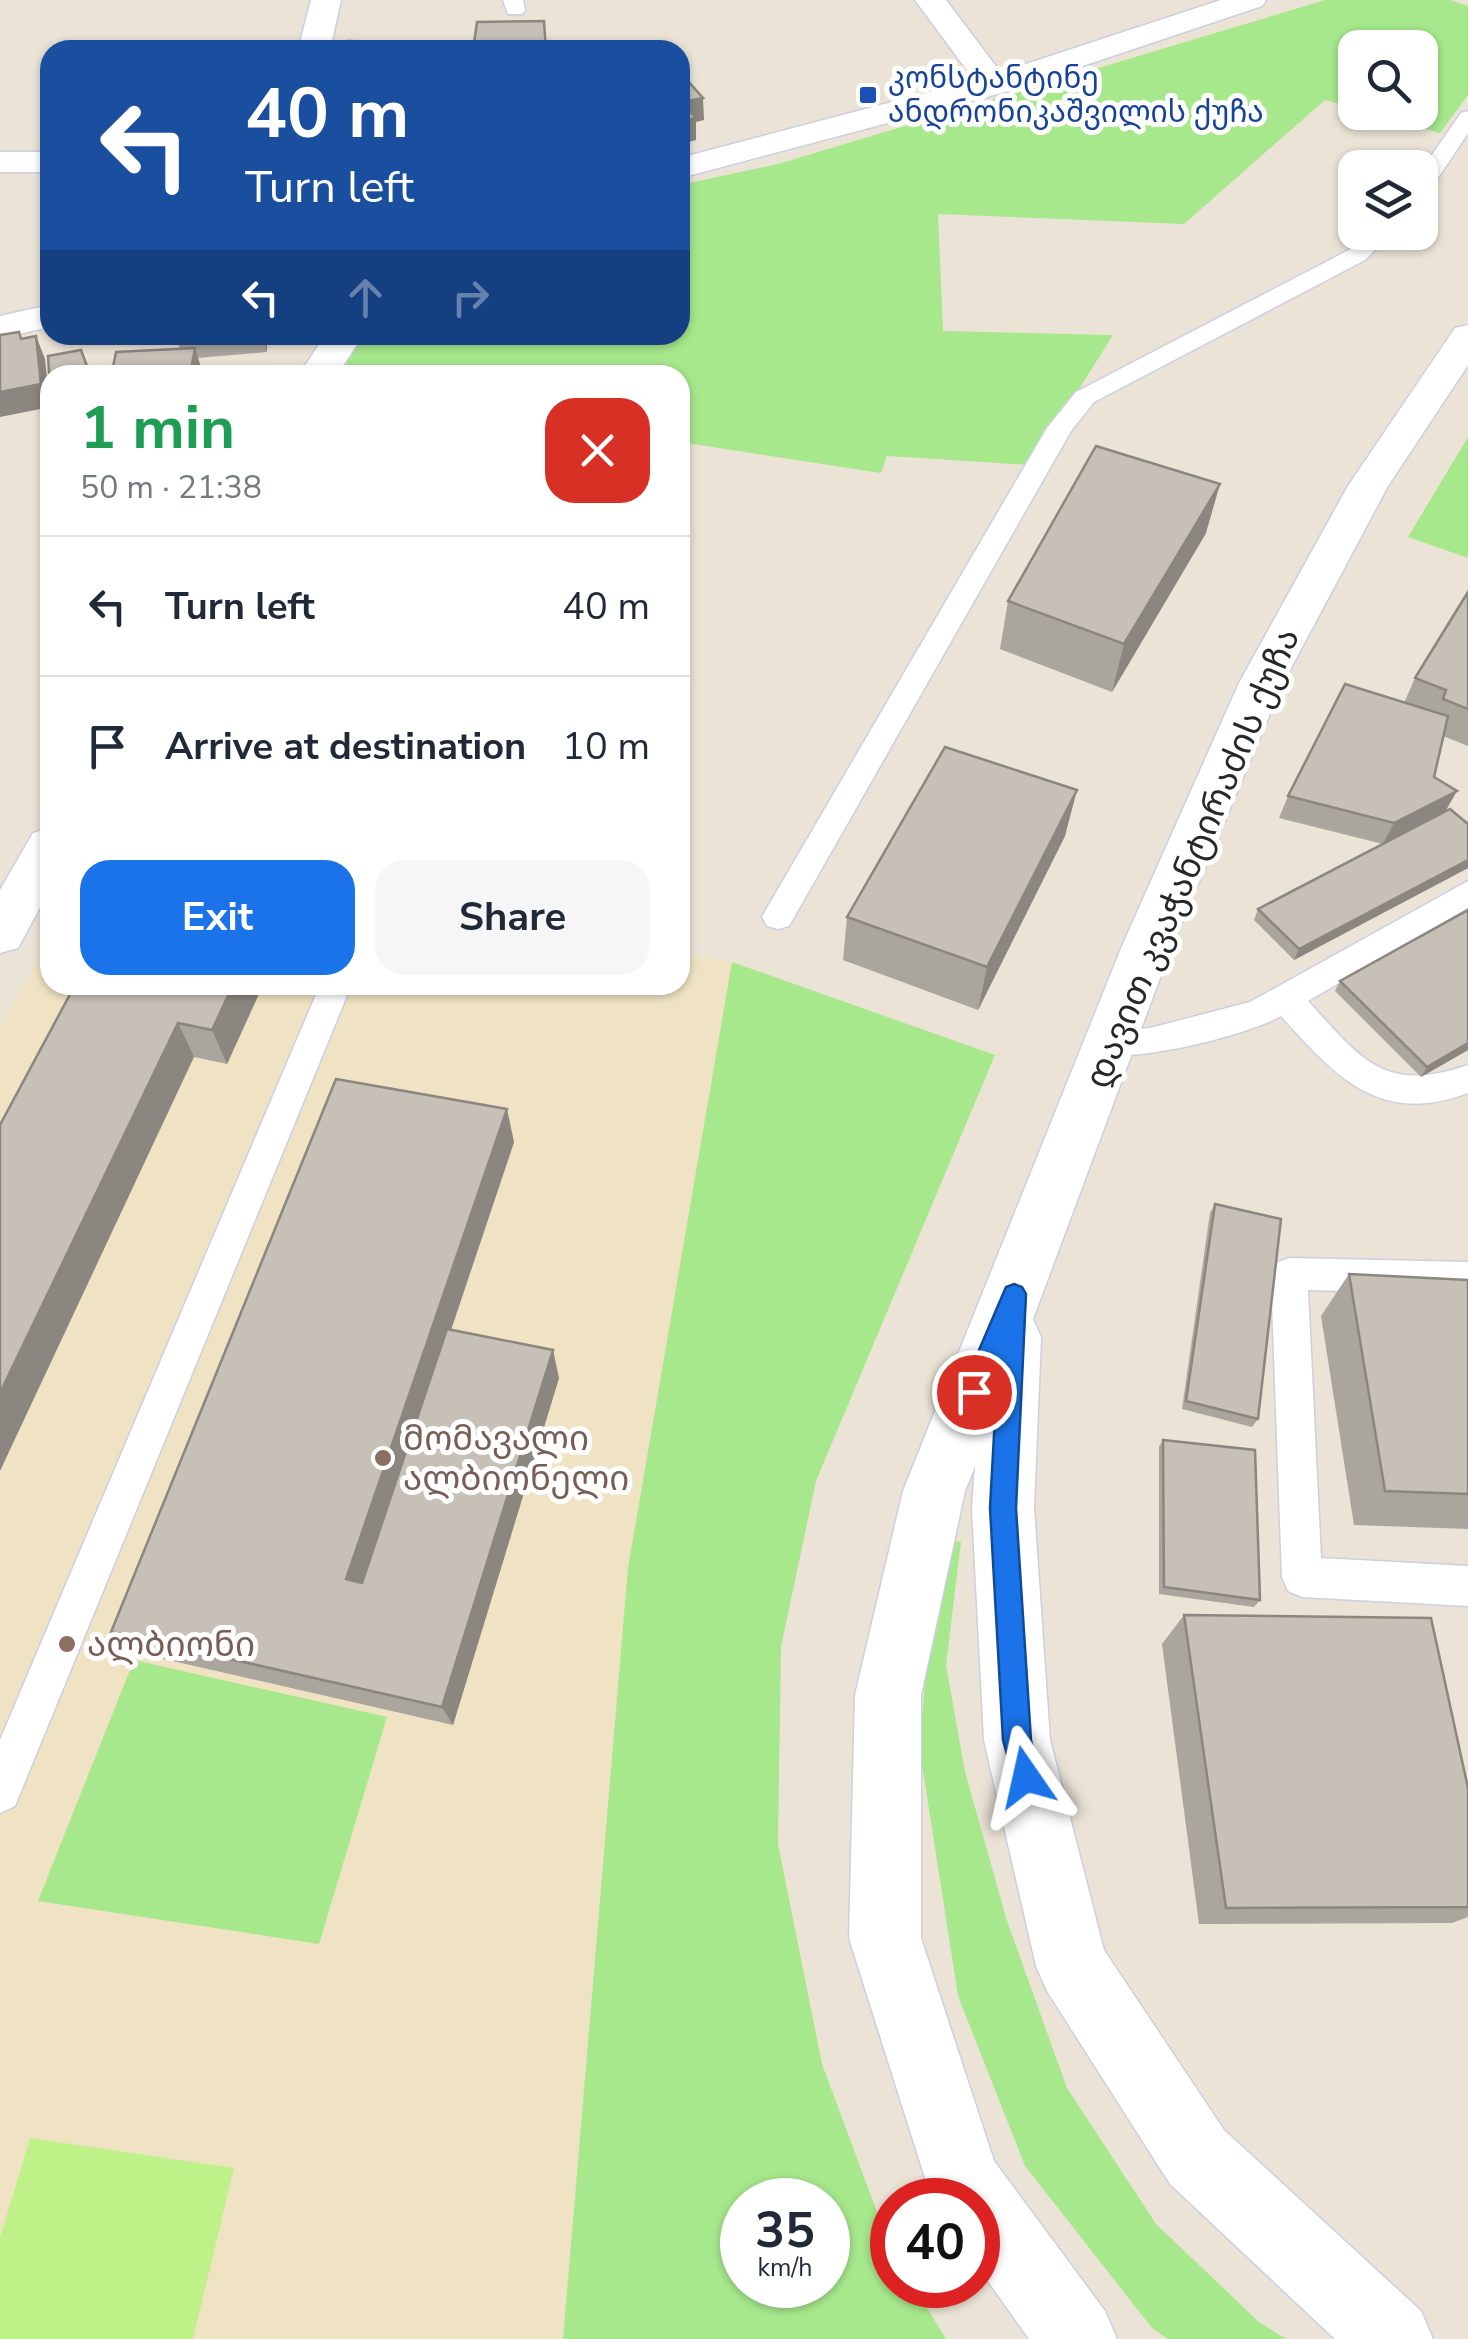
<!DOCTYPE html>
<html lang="en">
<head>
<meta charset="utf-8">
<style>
  :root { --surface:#fff; --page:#f6f6f7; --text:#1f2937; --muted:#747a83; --line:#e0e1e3; --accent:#1a73e8 }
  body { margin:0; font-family:"Nunito Sans","Noto Sans Georgian",sans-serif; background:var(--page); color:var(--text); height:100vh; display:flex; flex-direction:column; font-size:38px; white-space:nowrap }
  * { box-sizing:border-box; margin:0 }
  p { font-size:32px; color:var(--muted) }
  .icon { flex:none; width:55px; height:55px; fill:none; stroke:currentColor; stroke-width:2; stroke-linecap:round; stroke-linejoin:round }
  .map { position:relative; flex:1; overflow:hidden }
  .sheet { position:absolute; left:40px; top:365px; width:650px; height:630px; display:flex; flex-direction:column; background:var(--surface); border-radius:30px; box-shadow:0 2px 8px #0004 }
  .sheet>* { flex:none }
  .hud { position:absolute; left:40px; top:40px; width:650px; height:305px; border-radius:30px; box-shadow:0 2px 8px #0004; background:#1a4fa0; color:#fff; overflow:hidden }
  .controls { position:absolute; left:1338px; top:30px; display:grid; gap:20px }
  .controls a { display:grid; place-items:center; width:100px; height:100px; border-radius:20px; background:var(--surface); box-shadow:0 2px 8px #0004; font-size:50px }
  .speed { position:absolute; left:720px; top:2178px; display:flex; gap:20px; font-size:50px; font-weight:700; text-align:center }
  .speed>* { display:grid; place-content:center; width:130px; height:130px; border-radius:50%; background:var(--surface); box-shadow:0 2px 8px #0004; line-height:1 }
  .speed small { font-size:25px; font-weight:400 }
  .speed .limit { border:15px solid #d22; background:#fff; color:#111 }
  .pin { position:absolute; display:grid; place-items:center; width:85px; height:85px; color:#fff; margin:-42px; border:5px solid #fff; border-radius:50%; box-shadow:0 2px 10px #0007 }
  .me { position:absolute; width:110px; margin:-55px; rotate:349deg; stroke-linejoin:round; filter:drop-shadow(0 0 8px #0008) }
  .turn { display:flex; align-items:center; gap:35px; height:210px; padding:0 40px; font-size:45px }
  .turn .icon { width:130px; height:130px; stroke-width:2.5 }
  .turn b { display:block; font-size:70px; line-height:85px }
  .lanes { display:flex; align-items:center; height:95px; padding:0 40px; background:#0003; justify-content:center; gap:50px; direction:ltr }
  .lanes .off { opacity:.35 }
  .round { display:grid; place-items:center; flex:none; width:105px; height:105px; border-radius:30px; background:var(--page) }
  .summary { display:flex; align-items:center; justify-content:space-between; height:170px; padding:0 40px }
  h1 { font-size:60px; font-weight:700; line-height:75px; color:#1e9e55 }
  .primary-button { display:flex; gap:20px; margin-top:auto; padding:20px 40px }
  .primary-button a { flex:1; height:115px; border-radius:30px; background:var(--accent); color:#fff; font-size:40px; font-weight:700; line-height:115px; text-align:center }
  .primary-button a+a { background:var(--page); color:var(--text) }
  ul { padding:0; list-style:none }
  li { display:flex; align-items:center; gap:30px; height:140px; padding:0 40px; border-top:2px solid var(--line) }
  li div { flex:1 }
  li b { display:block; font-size:38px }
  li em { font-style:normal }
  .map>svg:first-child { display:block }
</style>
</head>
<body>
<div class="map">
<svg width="1468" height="2339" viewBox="0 0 1468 2339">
  <rect width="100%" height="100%" fill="#ebe3d6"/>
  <!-- education -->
  <polygon fill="#efe3c3" points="50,938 50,985 680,985 680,954 732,962 628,1568 563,2339 0,2339 0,1029"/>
  <!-- green -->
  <g fill="#a7e88c" fill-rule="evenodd">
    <polygon points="1325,0 1450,0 1468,6 1468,95 1440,133 1370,113 1420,112 1420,48 1355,48 1355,108 1325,100 1184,224 938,214 943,331 1113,335 1031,465 887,456 881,473 680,442 680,375 352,375 342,353 358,335 680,335 680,185 778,164"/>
    <polygon points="1468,437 1468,558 1408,537"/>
    <path d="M732 962 995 1055 816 1481 781 1647 778 1844 822 2064 892 2252V2285H913L946 2339H563L628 1568ZM828 2200V2285H742V2200Z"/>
    <polygon points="939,1539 961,1542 946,1665 965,1772 1007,1921 1067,2088 1156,2224 1259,2322 1286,2339 1168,2339 1152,2328 1025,2166 958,1996 919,1745"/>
    <polygon points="134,1660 387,1717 319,1944 38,1901"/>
  </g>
  <!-- pitch -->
  <polygon fill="#bef187" points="30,2138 234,2168 193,2339 0,2339 0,2238"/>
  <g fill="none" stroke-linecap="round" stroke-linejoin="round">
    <defs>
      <g id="service">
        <polygon points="503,0 523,0 525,10 522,14 508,14"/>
        <polygon points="1468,111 1468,133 1428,193 1420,195 1420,172 1461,113"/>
        <polygon points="1368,232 1393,232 1365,260 1094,402 1071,431 789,926 778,929 767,926 762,917 767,908 1047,428 1076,392 1349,250"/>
        <path d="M1468 881V908L1308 1001C1362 1060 1384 1094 1468 1065V1093C1380 1126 1337 1078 1281 1016 1249 1035 1132 1064 1097 1053L1092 1043 1097 1033 1150 1028 1250 1002Z"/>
        <polygon points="320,985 344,985 348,993 15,1806 0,1813 0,1740"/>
        <polygon points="1289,1258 1468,1262 1468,1294 1308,1290 1321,1558 1468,1566 1468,1606 1302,1597 1288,1591 1282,1577 1271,1274 1276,1263"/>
      </g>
      <g id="minor">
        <polygon points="311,0 341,0 330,50 298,50"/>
        <polygon points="915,0 946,0 1010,85 1005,92 983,92"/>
      </g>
      <g id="tertiary">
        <polygon points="1221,0 1266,0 1262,6 1005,92 680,178 680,158 983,78"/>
        <rect x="0" y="152" width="50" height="20"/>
        <polygon points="50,305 50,327 0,338 0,316"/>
        <polygon points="1468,325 1468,365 1388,486 1283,683 1172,946 1033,1319 1041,1337 1034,1508 1050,1740 1104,1950 1224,2130 1421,2311 1433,2339 1335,2339 1170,2184 1047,1991 1036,1966 984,1740 972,1508 975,1466 965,1491 921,1695 921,1938 994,2161 1105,2311 1117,2339 1029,2339 978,2267 978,2200 932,2200 849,1938 855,1695 903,1491 1122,946 1239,683 1348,486 1455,328"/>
        <polygon points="325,335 363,335 337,375 299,375"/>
        <polygon points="50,828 50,889 18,948 0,953 0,890 33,833"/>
      </g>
    </defs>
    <!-- service casing -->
    <use href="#service" stroke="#cccfe2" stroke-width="3"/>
    <!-- minor casing -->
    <use href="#minor" stroke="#cccfe2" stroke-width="3"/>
    <!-- tertiary casing -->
    <use href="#tertiary" stroke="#cccfe2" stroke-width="3"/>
    <!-- service -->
    <use href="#service" fill="#fff" fill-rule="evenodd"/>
    <!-- minor -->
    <use href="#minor" fill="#fff" fill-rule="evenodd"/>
    <!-- tertiary -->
    <use href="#tertiary" fill="#fff" fill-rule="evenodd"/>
  </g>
  <!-- wall -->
  <g fill="#aaa59d">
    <polygon points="176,335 267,335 267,352 198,358 202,371 201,375 50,375 113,367 180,349"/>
    <polygon points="1206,533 1112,692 1000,649 1008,601"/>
    <polygon points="1468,592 1468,746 1443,736 1434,777 1446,812 1468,824 1468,868 1294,960 1254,920 1258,909 1383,844 1279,818 1288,796 1404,703 1415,678"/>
    <polygon points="1065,836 978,1010 843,960 847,917"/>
    <polygon points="1468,910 1468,1050 1421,1077 1335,991 1340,981"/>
    <polygon points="75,985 263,985 227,1064 194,1057"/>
    <polygon points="514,1142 451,1330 559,1378 453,1725 133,1652 111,1632"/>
    <polygon points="1215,1204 1258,1419 1252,1427 1182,1409 1210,1213"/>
    <polygon points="1349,1274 1468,1280 1468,1529 1354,1525 1321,1316"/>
    <polygon points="1163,1440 1260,1600 1254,1607 1159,1594 1159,1447"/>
    <polygon points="1184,1615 1468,1788 1468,1917 1452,1923 1199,1924 1162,1644"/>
  </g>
  <!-- shaded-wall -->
  <g fill="#8b867f">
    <polygon points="703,98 704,120 696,122 696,140 680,144 681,102"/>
    <polygon points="263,335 267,335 267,352"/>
    <polygon points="36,336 45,359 50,407 0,417 0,392"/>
    <polygon points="195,348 202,371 201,375 190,375"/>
    <polygon points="1220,484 1206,533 1112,692 1124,644"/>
    <polygon points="1077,790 1065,836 978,1010 987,967"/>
    <polygon points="1457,791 1445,812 1383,844 1394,823"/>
    <polygon points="1468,860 1468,868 1294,960 1299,949"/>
    <polygon points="233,985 263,985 227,1064 212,1030"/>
    <polygon points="178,1023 194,1057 0,1471 0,1393"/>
    <polygon points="1468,1043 1468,1050 1421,1077 1427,1067"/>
    <polygon points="507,1109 514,1142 360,1601 346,1579"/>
    <polygon points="553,1350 559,1378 453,1725 442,1707"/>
  </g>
  <!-- building -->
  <g fill="#c6c0b6" stroke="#8b867f" stroke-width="2.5">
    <polygon points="544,21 546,50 473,50 477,22"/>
    <polygon points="348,41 376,42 375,47 347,46"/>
    <polygon points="325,45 389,47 388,50 323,50"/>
    <polygon points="688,81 703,98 681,102 696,118 680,121 680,82"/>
    <polygon points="19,332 21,339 36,336 41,384 0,392 0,335"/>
    <polygon points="195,348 190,375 85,375 86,369 113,367 116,352"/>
    <polygon points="81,350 88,369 86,369 85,375 50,375 50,387 48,356"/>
    <polygon points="1096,446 1220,484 1124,644 1008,601"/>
    <polygon points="1468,592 1468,709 1443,699 1446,690 1415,678"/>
    <polygon points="1345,684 1448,716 1434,777 1457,791 1394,823 1288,796"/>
    <polygon points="945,747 1077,790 987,967 847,917"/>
    <polygon points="1450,809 1468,824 1468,860 1299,949 1258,909"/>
    <polygon points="1468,910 1468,1043 1427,1067 1340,981"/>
    <polygon points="75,985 233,985 212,1030 178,1023 0,1393 0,1125"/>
    <polygon points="336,1079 507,1109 346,1579 362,1583 447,1329 553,1350 442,1707 111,1632"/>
    <polygon points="1215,1204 1281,1219 1258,1419 1186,1401"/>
    <polygon points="1349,1274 1468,1280 1468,1494 1385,1491"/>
    <polygon points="1163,1440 1255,1450 1260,1600 1164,1587"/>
    <polygon points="1184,1615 1431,1618 1468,1788 1468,1907 1226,1908"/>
  </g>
  <!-- route -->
  <polygon fill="#1a73e8" stroke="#114b97" stroke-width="2.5" points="1014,1284 1022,1287 1026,1294 1016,1508 1031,1740 1040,1777 1036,1787 1026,1791 1016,1787 1003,1740 990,1508 998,1362 982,1401 974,1404 965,1401 961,1392 1006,1287"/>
  <!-- markers -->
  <rect fill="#1a4fb4" stroke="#fff" stroke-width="4" x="858" y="85" width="20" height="20" rx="5"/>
  <g fill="#8d6e63" stroke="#fff" stroke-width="4">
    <circle cx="383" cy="1458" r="10"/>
    <circle cx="67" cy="1644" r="10"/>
  </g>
  <g text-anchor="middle" stroke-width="10" stroke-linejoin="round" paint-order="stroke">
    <!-- far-transit labels -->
    <g font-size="30" fill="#164399" stroke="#fff" text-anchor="start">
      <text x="888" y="88">კონსტანტინე<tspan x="888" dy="34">ანდრონიკაშვილის ქუჩა</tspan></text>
    </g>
    <!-- street labels -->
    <g font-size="35" fill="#272727" stroke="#fff">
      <text transform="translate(1192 858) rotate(-67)" y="12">დავით კვაჭანტირაძის ქუჩა</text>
    </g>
    <!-- education labels -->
    <g font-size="35" fill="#785e54" stroke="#fff" text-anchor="start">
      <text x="403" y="1450">მომავალი<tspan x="403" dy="40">ალბიონელი</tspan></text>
      <text x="87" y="1656">ალბიონი</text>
    </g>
  </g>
</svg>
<div class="controls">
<a><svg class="icon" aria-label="search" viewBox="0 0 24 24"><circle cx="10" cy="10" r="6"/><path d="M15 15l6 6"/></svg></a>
<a><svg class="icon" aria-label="layers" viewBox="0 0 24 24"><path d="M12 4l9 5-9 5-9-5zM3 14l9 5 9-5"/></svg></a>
</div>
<div class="speed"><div>35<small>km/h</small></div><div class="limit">40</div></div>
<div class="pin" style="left:974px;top:1392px;background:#d93025"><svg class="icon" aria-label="arrive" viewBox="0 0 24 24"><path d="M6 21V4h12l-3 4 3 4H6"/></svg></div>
<svg class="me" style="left:1026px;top:1777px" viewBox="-20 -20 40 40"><path d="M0-17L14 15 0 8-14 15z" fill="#1a73e8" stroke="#fff" stroke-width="4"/></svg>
<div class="hud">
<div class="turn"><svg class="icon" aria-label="left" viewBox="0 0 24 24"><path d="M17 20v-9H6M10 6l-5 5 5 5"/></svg><div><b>40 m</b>Turn left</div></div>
<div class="lanes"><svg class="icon" aria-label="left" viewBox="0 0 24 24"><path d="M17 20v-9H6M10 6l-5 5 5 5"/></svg><svg class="icon off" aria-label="ahead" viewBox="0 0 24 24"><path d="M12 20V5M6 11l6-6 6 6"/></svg><svg class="icon off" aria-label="right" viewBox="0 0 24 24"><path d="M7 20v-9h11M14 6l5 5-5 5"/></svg></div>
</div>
<section class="sheet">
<div class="summary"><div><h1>1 min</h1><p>50 m · 21:38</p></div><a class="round" style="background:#d93025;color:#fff"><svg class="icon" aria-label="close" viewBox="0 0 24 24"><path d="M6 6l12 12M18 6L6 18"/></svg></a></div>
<ul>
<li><svg class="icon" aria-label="left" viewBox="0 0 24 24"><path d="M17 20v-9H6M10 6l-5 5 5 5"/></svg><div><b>Turn left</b></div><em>40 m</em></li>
<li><svg class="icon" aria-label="arrive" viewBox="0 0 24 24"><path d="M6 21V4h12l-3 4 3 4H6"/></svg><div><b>Arrive at destination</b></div><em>10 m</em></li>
</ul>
<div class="primary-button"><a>Exit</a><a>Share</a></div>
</section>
</div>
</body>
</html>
